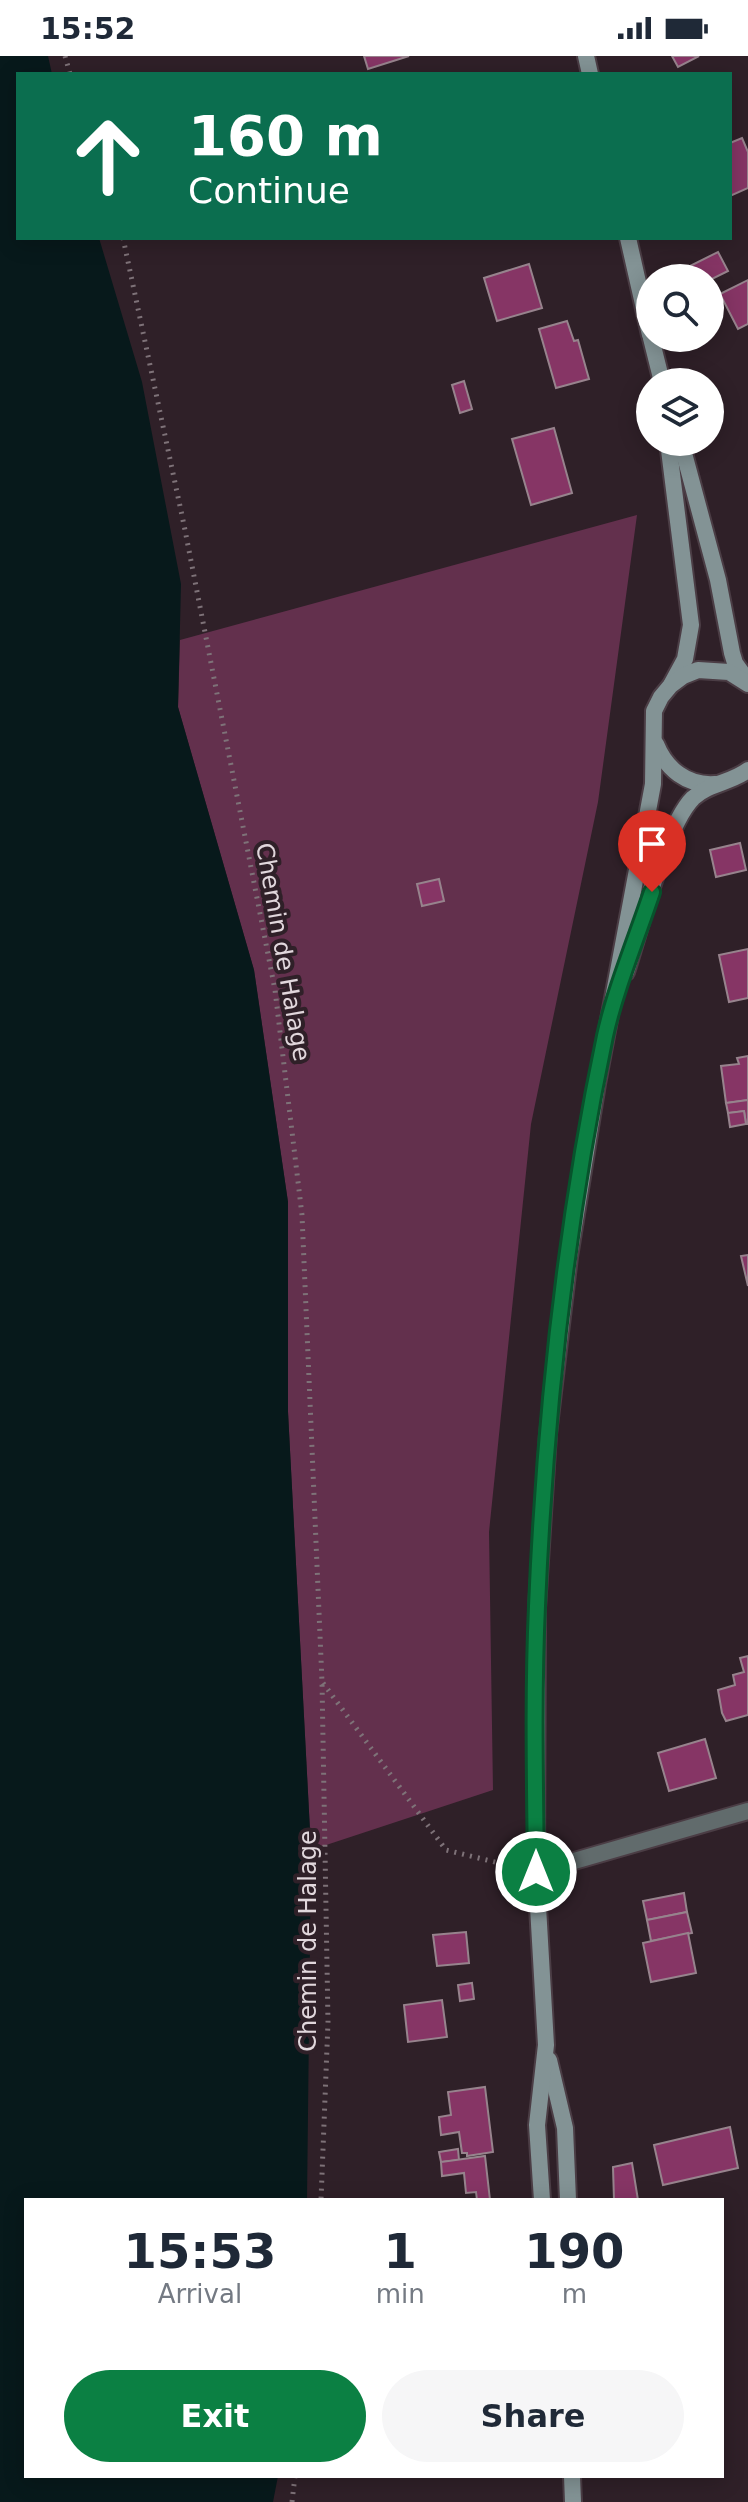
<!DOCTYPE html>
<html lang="en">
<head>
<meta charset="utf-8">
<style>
  :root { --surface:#fff; --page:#f6f6f7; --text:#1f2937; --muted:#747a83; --accent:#0b8043 }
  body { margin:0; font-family:"DejaVu Sans",sans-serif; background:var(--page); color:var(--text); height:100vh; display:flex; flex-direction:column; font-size:30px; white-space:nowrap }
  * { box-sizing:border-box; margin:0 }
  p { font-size:26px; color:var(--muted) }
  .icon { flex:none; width:44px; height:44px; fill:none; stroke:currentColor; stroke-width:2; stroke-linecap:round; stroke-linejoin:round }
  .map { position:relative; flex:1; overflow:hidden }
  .side { position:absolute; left:24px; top:2142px; width:700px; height:280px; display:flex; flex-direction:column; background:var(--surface); border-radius:0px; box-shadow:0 4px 20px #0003 }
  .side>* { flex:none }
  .guide { position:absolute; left:16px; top:16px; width:716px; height:168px; border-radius:0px; box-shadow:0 4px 20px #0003; background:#0b6e4f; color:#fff; overflow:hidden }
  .buttons { position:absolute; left:636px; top:208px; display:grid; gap:16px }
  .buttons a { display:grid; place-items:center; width:88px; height:88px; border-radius:50%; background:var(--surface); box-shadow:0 4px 20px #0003; font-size:40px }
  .pin { position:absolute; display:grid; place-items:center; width:68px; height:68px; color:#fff; margin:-82px -34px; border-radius:50% 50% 50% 0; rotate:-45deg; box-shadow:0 0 8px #0007 }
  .pin .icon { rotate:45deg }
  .me { position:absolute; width:88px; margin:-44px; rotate:0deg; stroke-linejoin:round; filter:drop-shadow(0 0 6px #0008) }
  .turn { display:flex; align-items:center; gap:28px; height:168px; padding:0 40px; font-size:36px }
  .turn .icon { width:104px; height:104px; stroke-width:2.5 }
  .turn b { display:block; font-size:56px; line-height:68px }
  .eta { display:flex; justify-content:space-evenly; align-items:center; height:136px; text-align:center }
  .eta b { font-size:48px; font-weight:700; line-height:56px }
  .cta { display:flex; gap:16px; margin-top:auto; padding:16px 40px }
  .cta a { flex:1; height:92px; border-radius:48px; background:var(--accent); color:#fff; font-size:32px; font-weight:700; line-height:92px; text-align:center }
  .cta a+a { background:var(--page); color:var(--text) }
  .status { display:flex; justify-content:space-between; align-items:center; height:56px; padding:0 40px; background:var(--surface); direction:ltr }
  .status svg { height:22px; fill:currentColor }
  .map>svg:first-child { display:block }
</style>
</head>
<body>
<div class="status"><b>15:52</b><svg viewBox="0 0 49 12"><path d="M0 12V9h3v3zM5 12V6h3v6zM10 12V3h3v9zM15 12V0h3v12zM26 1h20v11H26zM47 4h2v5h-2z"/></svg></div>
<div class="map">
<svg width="748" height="2446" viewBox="0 0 748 2446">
  <rect width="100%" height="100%" fill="#2f2028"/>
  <!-- green -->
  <polygon fill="#63304d" points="637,459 598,746 531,1068 489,1476 493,1734 311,1794 288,1356 288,1146 254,914 178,651 180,584"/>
  <!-- water -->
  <polygon fill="#07191b" points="0,0 48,0 52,18 18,18 18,182 99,182 142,326 181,528 178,651 254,914 288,1146 288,1356 311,1794 307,2144 26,2144 26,2420 278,2420 273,2446 0,2446"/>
  <!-- building -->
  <g fill="#863565" stroke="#97838d" stroke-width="2">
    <polygon points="364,0 409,0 368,13"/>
    <polygon points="672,0 699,0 678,11"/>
    <polygon points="742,82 748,96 748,132 730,140 730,87"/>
    <polygon points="718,196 728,215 710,224 710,222 676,222 674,218"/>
    <polygon points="529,208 542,252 497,265 484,222"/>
    <polygon points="748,224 748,268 738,273 720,238"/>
    <polygon points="567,265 574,285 578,284 589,323 556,332 539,273"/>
    <polygon points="464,325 472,353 460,357 452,329"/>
    <polygon points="554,372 572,437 531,449 512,383"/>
    <polygon points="740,787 746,814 716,821 710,794"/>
    <polygon points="439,823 444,845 422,850 417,828"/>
    <polygon points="748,893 748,942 729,946 719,899"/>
    <polygon points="748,1000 748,1044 726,1047 721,1010 739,1008 737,1002"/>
    <polygon points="748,1044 748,1068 746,1068 744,1055 728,1057 726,1047"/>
    <polygon points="744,1055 746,1068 730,1071 728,1057"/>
    <polygon points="748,1199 748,1230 741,1200"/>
    <polygon points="748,1600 748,1659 726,1665 722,1657 718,1634 735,1629 733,1619 744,1616 740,1602"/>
    <polygon points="705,1683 716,1722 669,1735 658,1697"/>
    <polygon points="684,1837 687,1856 647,1864 643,1845"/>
    <polygon points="687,1856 692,1877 651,1885 647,1864"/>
    <polygon points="466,1876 469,1907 437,1910 433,1879"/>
    <polygon points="688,1877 696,1917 651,1926 643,1887"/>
    <polygon points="472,1927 474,1943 460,1945 458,1929"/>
    <polygon points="442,1944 447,1981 408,1986 404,1949"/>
    <polygon points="485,2031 493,2096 467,2100 467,2097 462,2097 459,2076 441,2079 439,2061 451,2059 448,2036"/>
    <polygon points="730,2071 738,2112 663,2129 654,2089"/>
    <polygon points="458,2093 459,2104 441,2106 439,2096"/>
    <polygon points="485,2100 490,2144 477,2144 476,2136 466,2137 464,2117 442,2120 441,2106"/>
    <polygon points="632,2107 638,2144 614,2144 613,2111"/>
  </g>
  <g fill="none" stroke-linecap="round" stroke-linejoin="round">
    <defs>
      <polyline id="minor" points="536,1816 748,1755"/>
      <g id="secondary">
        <polyline points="586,0 590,18"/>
        <polyline points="628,182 650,279"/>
        <polyline points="651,282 662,326"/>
        <polyline points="668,386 691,569 685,603 672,627"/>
        <polyline points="681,386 718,524 732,597 735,607 747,624"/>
        <path d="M656 688C666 713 687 730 715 728"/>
        <path d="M626 916C640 874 665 770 693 742 709 727 731 727 748 714"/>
        <polyline points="549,2004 565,2072 568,2144"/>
        <polyline points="542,2144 537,2069 546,1989 536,1816 537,1552 548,1378 569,1201 597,1028 653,728 654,655 661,641 671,629 683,620 698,614 729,616 748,628"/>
        <polyline points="572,2420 573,2446"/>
      </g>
    </defs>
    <!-- minor casing -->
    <use href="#minor" stroke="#4b3d45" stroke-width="20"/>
    <!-- secondary casing -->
    <use href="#secondary" stroke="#4b3d45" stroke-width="20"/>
    <!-- path -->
    <g stroke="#7e7278" stroke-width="5" stroke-dasharray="2 6" stroke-linecap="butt">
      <polyline points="65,0 70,18"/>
      <polyline points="123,182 184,469 275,934 302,1159 322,1626 328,1966 321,2144"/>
      <polyline points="323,1627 446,1794 511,1810"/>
      <polyline points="292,2446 295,2420"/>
    </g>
    <!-- minor -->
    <use href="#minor" stroke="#616b6c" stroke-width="16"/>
    <!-- secondary -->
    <use href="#secondary" stroke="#839395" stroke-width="16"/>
  </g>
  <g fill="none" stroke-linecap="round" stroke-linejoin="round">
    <defs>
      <path id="route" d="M536 1816C535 1727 533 1638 537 1550 545 1361 566 1165 605 980 615 934 637 881 652 836"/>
    </defs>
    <!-- route casing -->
    <use href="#route" stroke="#07532c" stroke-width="20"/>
    <!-- route -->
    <use href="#route" stroke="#0b8043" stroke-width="14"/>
  </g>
  <g text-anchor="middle" stroke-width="8" stroke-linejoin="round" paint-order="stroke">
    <!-- street labels -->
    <g font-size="24" fill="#e1d7dc" stroke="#2f2028">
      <text transform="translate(283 896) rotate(80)" y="8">Chemin de Halage</text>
      <text transform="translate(308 1885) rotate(-90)" y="8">Chemin de Halage</text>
    </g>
  </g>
</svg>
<div class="buttons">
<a><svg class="icon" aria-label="search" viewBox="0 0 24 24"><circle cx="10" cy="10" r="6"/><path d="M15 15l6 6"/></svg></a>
<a><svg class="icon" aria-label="layers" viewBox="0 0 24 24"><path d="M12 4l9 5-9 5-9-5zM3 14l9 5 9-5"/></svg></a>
</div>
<div class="pin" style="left:652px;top:836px;background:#d93025"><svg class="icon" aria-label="arrive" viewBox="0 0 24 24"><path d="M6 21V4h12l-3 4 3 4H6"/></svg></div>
<svg class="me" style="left:536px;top:1816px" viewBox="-20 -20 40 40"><circle r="17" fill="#0b8043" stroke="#fff" stroke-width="3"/><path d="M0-11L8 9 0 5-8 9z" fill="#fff"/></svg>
<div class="guide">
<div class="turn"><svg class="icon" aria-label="ahead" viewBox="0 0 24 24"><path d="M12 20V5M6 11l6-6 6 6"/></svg><div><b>160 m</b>Continue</div></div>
</div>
<section class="side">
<div class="eta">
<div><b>15:53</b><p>Arrival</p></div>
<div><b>1</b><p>min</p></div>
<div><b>190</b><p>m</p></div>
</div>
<div class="cta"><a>Exit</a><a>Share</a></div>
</section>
</div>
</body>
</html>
